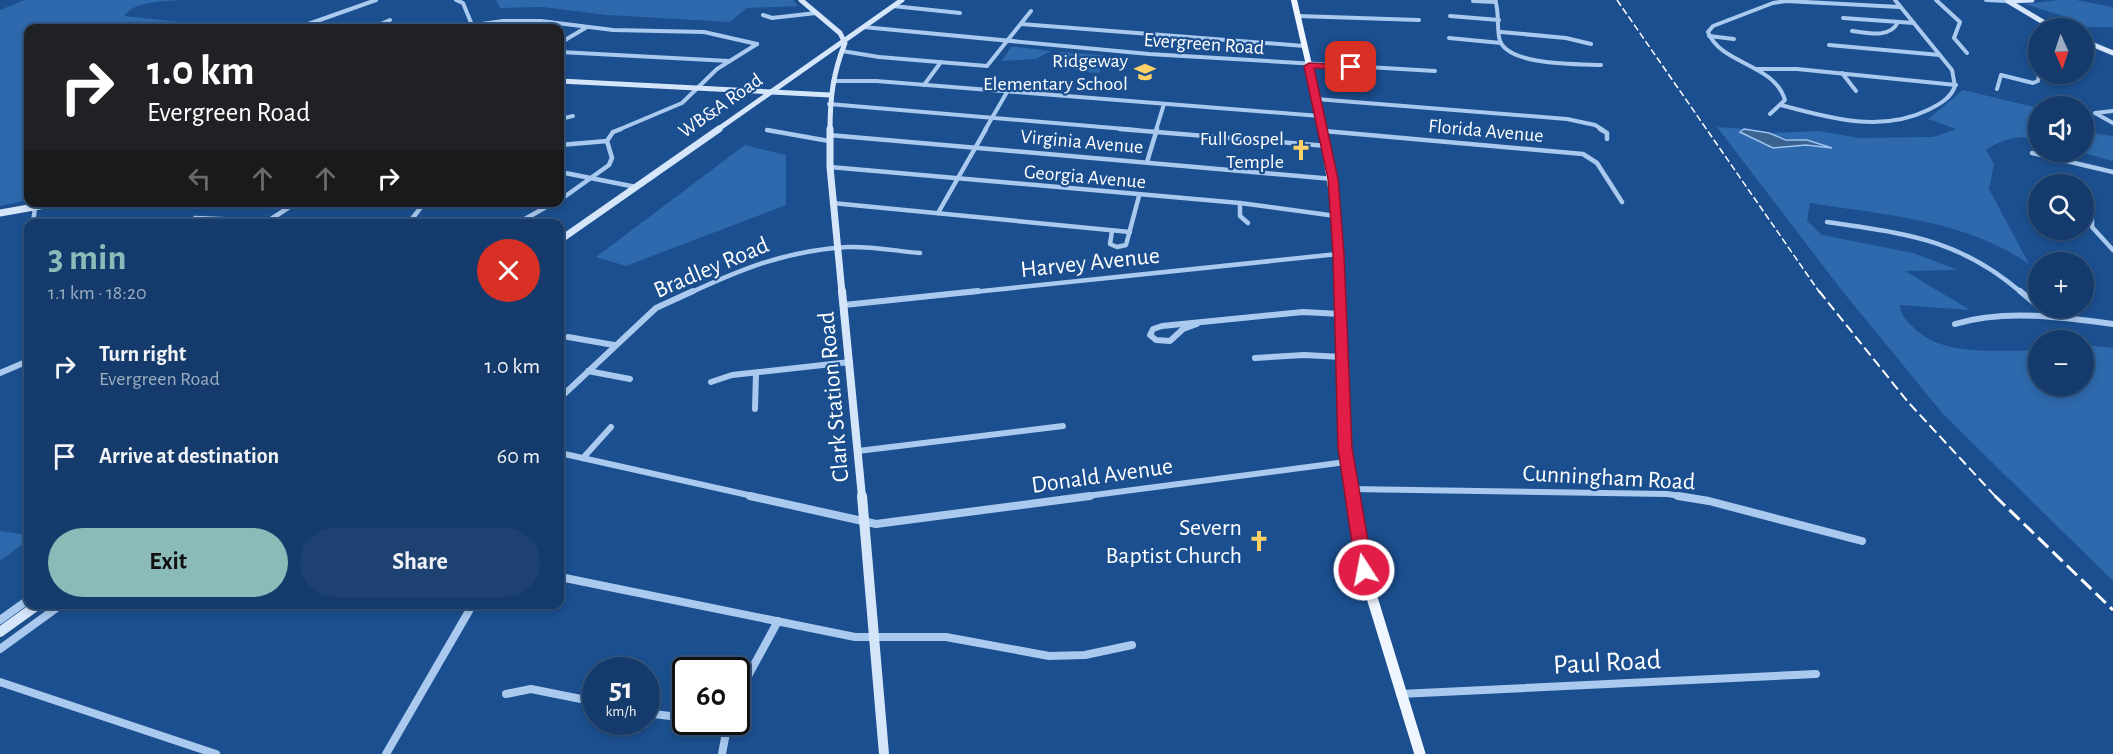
<!DOCTYPE html>
<html lang="en">
<head>
<meta charset="utf-8">
<style>
  :root { --surface:#143b6b; --page:#1d4271; --text:#f1f3f6; --muted:#9dadc1; --line:#33557e; --accent:#8bbbb9 }
  body { margin:0; font-family:"Alegreya Sans",sans-serif; background:var(--page); color:var(--text); height:100vh; display:flex; flex-direction:column; font-size:22px; white-space:nowrap }
  * { box-sizing:border-box; margin:0 }
  p { font-size:20px; color:var(--muted) }
  .icon { flex:none; width:33px; height:33px; fill:none; stroke:currentColor; stroke-width:2; stroke-linecap:round; stroke-linejoin:round }
  .map { position:relative; flex:1; overflow:hidden }
  .drawer { position:absolute; left:24px; top:219px; width:540px; height:390px; display:flex; flex-direction:column; background:var(--surface); border-radius:12px; box-shadow:0 3px 9px #0003,0 0 0 2px var(--line) }
  .drawer>* { flex:none }
  .top-card { position:absolute; left:24px; top:24px; width:540px; height:183px; border-radius:12px; box-shadow:0 3px 9px #0003,0 0 0 2px var(--line); background:#202124; color:#fff; overflow:hidden }
  .needle { width:39px; rotate:177deg }
  .controls { position:absolute; left:2028px; top:18px; display:grid; gap:12px }
  .controls a { display:grid; place-items:center; width:66px; height:66px; border-radius:50%; background:var(--surface); box-shadow:0 3px 9px #0003,0 0 0 2px var(--line); font-size:30px }
  .speed { position:absolute; left:582px; top:657px; display:flex; gap:12px; font-size:30px; font-weight:700; text-align:center }
  .speed>* { display:grid; place-content:center; width:78px; height:78px; border-radius:50%; background:var(--surface); box-shadow:0 3px 9px #0003,0 0 0 2px var(--line); line-height:1 }
  .speed small { font-size:15px; font-weight:400 }
  .speed .limit { border:3px solid #111; border-radius:9px; background:#fff; color:#111 }
  .pin { position:absolute; display:grid; place-items:center; width:51px; height:51px; color:#fff; margin:-26px; border-radius:12px; box-shadow:0 3px 9px #0006 }
  .me { position:absolute; width:66px; margin:-33px; rotate:349deg; stroke-linejoin:round; filter:drop-shadow(0 0 4px #0008) }
  .turn { display:flex; align-items:center; gap:21px; height:126px; padding:0 24px; font-size:27px }
  .turn .icon { width:78px; height:78px; stroke-width:2.5 }
  .turn b { display:block; font-size:42px; line-height:51px }
  .lanes { display:flex; align-items:center; height:57px; padding:0 24px; background:#0003; justify-content:center; gap:30px; direction:ltr }
  .lanes .off { opacity:.35 }
  .round { display:grid; place-items:center; flex:none; width:63px; height:63px; border-radius:32px; background:var(--page) }
  .summary { display:flex; align-items:center; justify-content:space-between; height:102px; padding:0 24px }
  h1 { font-size:36px; font-weight:600; line-height:45px; color:var(--accent) }
  .primary-button { display:flex; gap:12px; margin-top:auto; padding:12px 24px }
  .primary-button a { flex:1; height:69px; border-radius:36px; background:var(--accent); color:#111; font-size:24px; font-weight:600; line-height:69px; text-align:center }
  .primary-button a+a { background:var(--page); color:var(--text) }
  ul { padding:0; list-style:none }
  li { display:flex; align-items:center; gap:18px; height:90px; padding:0 24px }
  li div { flex:1 }
  li b { display:block; font-size:22px }
  li em { font-style:normal }
  .map>svg:first-child { display:block }
</style>
</head>
<body>
<div class="map">
<svg width="2113" height="754" viewBox="0 0 2113 754">
  <rect width="100%" height="100%" fill="#1b4f8f"/>
  <!-- green -->
  <g fill="#2e69ad">
    <path d="M25 0H182C164 2 136 0 124 16L238 28H28V200L0 206V10Z"/>
    <polygon points="496,0 793,0 798,6 747,8 730,22 607,15 543,7 500,8"/>
    <polygon points="2060,0 2076,0 2113,7 2113,27 2086,27 2066,17 2025,4"/>
    <polygon points="1011,47 1016,47 1051,51 1036,59 1002,61"/>
    <path d="M1060 52 1102 55 1105 57 1099 73C1083 72 1068 71 1058 58Z"/>
    <path d="M1963 90 2038 108V140C2019 134 2002 139 1986 150L1994 164 1989 189 2029 264C1966 220 1884 215 1810 203L1807 221 1822 235 1913 253 1958 270 1905 271 1970 310 1900 305C1900 313 1906 320 1911 325 1941 358 1993 349 2033 351L2034 341H2038V386H2084V345L2113 348V581L1943 414 1840 288 1717 127 1744 129 1741 131 1773 148 1806 145 1827 147C1808 140 1788 141 1769 133L1819 131 1859 138 1933 137 1956 129 1928 119Z"/>
    <polygon points="2084,132 2113,136 2113,161 2080,152 2084,152"/>
    <polygon points="745,145 786,155 786,205 626,266 596,257"/>
    <polygon points="0,531 28,535 28,540 0,561"/>
  </g>
  <!-- water -->
  <polygon fill="#3c6290" stroke="#9cc4f0" stroke-width="1.5" points="1744,129 1769,133 1786,140 1807,140 1832,148 1806,145 1773,148 1740,132"/>
  <g fill="none" stroke-linecap="round" stroke-linejoin="round">
    <!-- street-far3 -->
    <g stroke="#a9c9ee" stroke-width="4">
      <polyline points="456,0 463,3 472,25"/>
      <path d="M1495 0C1500 13 1496 28 1500 41 1510 66 1579 64 1601 65"/>
      <polyline points="1936,0 1960,22 1954,38 1967,53"/>
      <polyline points="1986,0 2008,1"/>
      <polyline points="1473,1 1496,2"/>
      <polyline points="893,6 960,13"/>
      <polyline points="763,15 772,18 816,13"/>
      <polyline points="1298,16 1419,20"/>
      <polyline points="1450,16 1499,20"/>
      <polyline points="1843,18 1914,23"/>
      <polyline points="1021,24 1304,46"/>
      <polyline points="273,27 285,28"/>
      <polyline points="863,27 1149,54 1435,71"/>
      <polyline points="297,28 376,0"/>
      <polyline points="372,28 390,20"/>
      <polyline points="453,28 503,21 541,21 613,30 704,32 757,44"/>
      <path d="M1852 31C1867 33 1890 39 1898 22"/>
      <polyline points="1501,32 1566,38 1591,44"/>
      <polyline points="1709,36 1734,39"/>
      <polyline points="1449,38 1501,43"/>
      <polyline points="560,43 587,27"/>
      <polyline points="1829,45 1940,55"/>
      <polyline points="842,51 879,57 987,66 1031,11"/>
      <polyline points="560,52 729,61"/>
      <polyline points="1757,69 1797,69 1956,85"/>
      <polyline points="1842,73 1856,91"/>
      <polyline points="833,81 876,81 1320,116"/>
      <polyline points="924,85 941,62"/>
      <polyline points="1997,89 2001,75 2033,83 2038,81 2039,74"/>
      <polyline points="1316,99 1567,119 1595,125 1603,130"/>
      <polyline points="829,104 1137,130"/>
      <path d="M1781 105C1829 118 1881 133 1928 110 1940 104 1951 98 1955 86L1952 70 1895 0"/>
      <polyline points="2113,111 2095,113 2113,123"/>
      <path d="M1770 114 1785 100C1774 63 1721 65 1708 32L1713 26 1773 3 1786 1 1900 7"/>
      <polyline points="560,119 573,116"/>
      <polyline points="618,130 682,103 717,69 757,44"/>
      <polyline points="985,130 1007,92"/>
      <polyline points="1156,130 1164,104"/>
    </g>
    <!-- street-far2 -->
    <g stroke="#a9c9ee" stroke-width="4.5">
      <polyline points="1120,129 1327,146"/>
      <polyline points="1600,129 1607,133 1607,139"/>
      <polyline points="767,130 829,141"/>
      <polyline points="1324,131 1583,154 1597,163 1622,202"/>
      <polyline points="829,135 1333,179"/>
      <polyline points="560,145 607,141"/>
      <polyline points="2032,153 2113,172"/>
      <polyline points="1147,162 1157,129"/>
      <polyline points="830,167 1240,203 1336,216"/>
      <polyline points="560,172 636,187"/>
      <polyline points="560,200 609,165 612,158 607,141 613,132 621,129"/>
      <polyline points="832,203 1130,232"/>
      <polyline points="1240,203 1240,216 1248,223"/>
      <polyline points="938,213 986,129"/>
      <polyline points="195,218 266,221"/>
      <polyline points="2092,219 2092,227 2113,250"/>
      <path d="M1827 222C1906 234 1958 238 2022 293"/>
      <polyline points="265,223 297,202"/>
      <polyline points="33,224 35,207"/>
      <polyline points="408,224 425,202"/>
      <polyline points="516,224 555,202"/>
      <polyline points="1112,231 1110,244 1117,247 1126,245 1139,196"/>
      <path d="M690 293C744 268 786 251 847 247 871 246 896 251 920 253"/>
      <polyline points="964,293 1338,254"/>
    </g>
    <!-- street-far1 -->
    <g stroke="#a9c9ee" stroke-width="6">
      <polyline points="2020,291 2038,306"/>
      <polyline points="844,305 978,291"/>
      <polyline points="2041,308 2053,317"/>
      <polyline points="1197,324 1183,329 1170,341 1156,340 1150,335 1153,329 1162,326 1303,312 1340,314"/>
      <path d="M1955 324C2004 309 2063 317 2113 324"/>
      <polyline points="568,337 614,345"/>
      <polyline points="1255,358 1304,355 1342,357"/>
      <polyline points="588,371 630,379"/>
      <polyline points="0,373 28,361"/>
      <polyline points="711,382 732,375 850,362"/>
      <polyline points="560,398 656,308 693,291"/>
      <polyline points="755,409 756,373"/>
      <polyline points="858,451 1063,426"/>
      <polyline points="560,453 757,497"/>
      <polyline points="583,458 611,427"/>
      <polyline points="1350,489 1667,494 1687,497"/>
      <polyline points="1079,497 1346,462"/>
    </g>
    <!-- street -->
    <g stroke="#a9c9ee" stroke-width="8">
      <polyline points="750,496 876,524 1090,496"/>
      <polyline points="1678,496 1709,501 1862,541"/>
      <polyline points="560,577 855,637 946,637 1049,656 1085,655 1132,645"/>
      <polyline points="0,620 28,600"/>
      <polyline points="0,649 62,604"/>
      <polyline points="0,682 216,754"/>
      <polyline points="506,694 531,689 596,702"/>
      <polyline points="1400,694 1816,674"/>
      <polyline points="736,698 778,621"/>
      <polyline points="646,713 686,718"/>
      <polyline points="386,754 473,604"/>
      <polyline points="722,754 728,722"/>
    </g>
    <!-- secondary-far3 -->
    <g stroke="#d6e6fa" stroke-width="5">
      <path d="M801 0 840 33 845 43C833 73 830 98 830 130"/>
      <polyline points="2008,1 2053,28"/>
      <polyline points="2008,1 2032,0"/>
      <polyline points="2084,41 2113,53"/>
      <polyline points="560,81 830,95"/>
      <polyline points="717,130 902,0"/>
    </g>
    <!-- secondary-far2 -->
    <g stroke="#d6e6fa" stroke-width="7">
      <polyline points="830,129 830,167 842,293"/>
      <polyline points="0,213 62,202"/>
      <polyline points="560,240 719,129"/>
    </g>
    <!-- secondary-far1 -->
    <polyline stroke="#d6e6fa" stroke-width="8" points="842,291 862,497"/>
    <!-- secondary -->
    <g stroke="#d6e6fa" stroke-width="10">
      <polyline points="862,496 884,754"/>
      <polyline points="0,632 39,604"/>
    </g>
    <!-- primary-far3 -->
    <polyline stroke="#f0f6ff" stroke-width="6" points="1294,0 1324,130"/>
    <!-- primary-far2 -->
    <polyline stroke="#f0f6ff" stroke-width="8" points="1323,129 1336,214 1340,293"/>
    <!-- primary-far1 -->
    <polyline stroke="#f0f6ff" stroke-width="9" points="1340,291 1343,422 1351,497"/>
    <!-- primary -->
    <polyline stroke="#f0f6ff" stroke-width="11" points="1351,496 1370,591 1420,754"/>
    <!-- rail-far2 -->
    <polyline stroke="#fff" stroke-width="1.5" stroke-dasharray="7 3" stroke-linecap="butt" points="1617,0 1820,293"/>
    <!-- rail-far1 -->
    <polyline stroke="#fff" stroke-width="2" stroke-dasharray="10 4.5" stroke-linecap="butt" points="1819,291 1908,402 1996,497"/>
    <!-- rail -->
    <polyline stroke="#fff" stroke-width="3" stroke-dasharray="14 6" stroke-linecap="butt" points="1995,496 2113,610"/>
  </g>
  <!-- route -->
  <polygon fill="#e11d48" stroke="#92132f" stroke-width="1.5" points="1309,63 1351,65 1355,67 1351,70 1314,68 1338,179 1344,254 1352,448 1373,570 1364,576 1356,570 1338,448 1333,254 1328,179 1304,66"/>
  <!-- icons -->
  <defs>
    <symbol id="school-bare" viewBox="-9 -9 18 18"><path d="M0-5L7-2L0 1L-7-2ZM-4 1L0 2.5L4 1V4Q0 6-4 4Z" fill="#ffd166" stroke="#1b4f8f" stroke-width="2.5" paint-order="stroke"/></symbol>
    <symbol id="church-bare" viewBox="-9 -9 18 18"><path d="M-1.2-6h2.4v3.5h3.3v2.4h-3.3V6h-2.4V-.1h-3.3v-2.4h3.3Z" fill="#ffd166" stroke="#1b4f8f" stroke-width="2.5" paint-order="stroke"/></symbol>
  </defs>
  <g fill-rule="evenodd">
    <use href="#school-bare" x="1130" y="57" width="30" height="30"/>
    <use href="#church-bare" x="1286" y="135" width="30" height="30"/>
    <use href="#church-bare" x="1244" y="526" width="30" height="30"/>
  </g>
  <g text-anchor="middle" stroke-width="4.5" stroke-linejoin="round" paint-order="stroke">
    <!-- far-street labels -->
    <g font-size="20" fill="#fff" stroke="#1b4f8f">
      <text transform="translate(1204 43) rotate(4)" y="7">Evergreen Road</text>
      <text transform="translate(720 105) rotate(-35)" y="7">WB&amp;A Road</text>
      <text transform="translate(1486 130) rotate(5)" y="7">Florida Avenue</text>
      <text transform="translate(1082 141) rotate(5)" y="7">Virginia Avenue</text>
      <text transform="translate(1085 176) rotate(5)" y="7">Georgia Avenue</text>
    </g>
    <!-- far-poi labels -->
    <g font-size="20" fill="#fff" stroke="#1b4f8f" text-anchor="end">
      <text x="1128" y="67">Ridgeway<tspan x="1128" dy="23">Elementary School</tspan></text>
      <text x="1284" y="145">Full Gospel<tspan x="1284" dy="23">Temple</tspan></text>
    </g>
    <!-- street labels -->
    <g font-size="24" fill="#fff" stroke="#1b4f8f">
      <text transform="translate(1090 262) rotate(-6)" y="8">Harvey Avenue</text>
      <text transform="translate(711 267) rotate(-23)" y="8">Bradley Road</text>
      <text transform="translate(833 397) rotate(-95)" y="8">Clark Station Road</text>
      <text transform="translate(1102 475) rotate(-8)" y="8">Donald Avenue</text>
      <text transform="translate(1609 477) rotate(3)" y="8">Cunningham Road</text>
    </g>
    <!-- poi labels -->
    <g font-size="24" fill="#fff" stroke="#1b4f8f" text-anchor="end">
      <text x="1242" y="535">Severn<tspan x="1242" dy="28">Baptist Church</tspan></text>
    </g>
    <!-- near-street labels -->
    <g font-size="28" fill="#fff" stroke="#1b4f8f">
      <text transform="translate(1607 661) rotate(-3)" y="10">Paul Road</text>
    </g>
  </g>
</svg>
<div class="controls">
<a><svg class="needle" viewBox="-14 -14 28 28"><path d="M0-13l5 13h-10z" fill="#e53935"/><path d="M0 13l5-13h-10z" fill="#9dadc1"/></svg></a>
<a><svg class="icon" aria-label="sound" viewBox="0 0 24 24"><path d="M4 9h4l5-4v14l-5-4H4zM17 9q2 3 0 6"/></svg></a>
<a><svg class="icon" aria-label="search" viewBox="0 0 24 24"><circle cx="10" cy="10" r="6"/><path d="M15 15l6 6"/></svg></a>
<a>+</a>
<a>−</a>
</div>
<div class="speed"><div>51<small>km/h</small></div><div class="limit">60</div></div>
<div class="pin" style="left:1351px;top:67px;background:#d93025"><svg class="icon" aria-label="arrive" viewBox="0 0 24 24"><path d="M6 21V4h12l-3 4 3 4H6"/></svg></div>
<svg class="me" style="left:1364px;top:570px" viewBox="-20 -20 40 40"><circle r="17" fill="#e11d48" stroke="#fff" stroke-width="3"/><path d="M0-11L8 9 0 5-8 9z" fill="#fff"/></svg>
<div class="top-card">
<div class="turn"><svg class="icon" aria-label="right" viewBox="0 0 24 24"><path d="M7 20v-9h11M14 6l5 5-5 5"/></svg><div><b>1.0 km</b>Evergreen Road</div></div>
<div class="lanes"><svg class="icon off" aria-label="left" viewBox="0 0 24 24"><path d="M17 20v-9H6M10 6l-5 5 5 5"/></svg><svg class="icon off" aria-label="ahead" viewBox="0 0 24 24"><path d="M12 20V5M6 11l6-6 6 6"/></svg><svg class="icon off" aria-label="ahead" viewBox="0 0 24 24"><path d="M12 20V5M6 11l6-6 6 6"/></svg><svg class="icon" aria-label="right" viewBox="0 0 24 24"><path d="M7 20v-9h11M14 6l5 5-5 5"/></svg></div>
</div>
<section class="drawer">
<div class="summary"><div><h1>3 min</h1><p>1.1 km · 18:20</p></div><a class="round" style="background:#d93025;color:#fff"><svg class="icon" aria-label="close" viewBox="0 0 24 24"><path d="M6 6l12 12M18 6L6 18"/></svg></a></div>
<ul>
<li><svg class="icon" aria-label="right" viewBox="0 0 24 24"><path d="M7 20v-9h11M14 6l5 5-5 5"/></svg><div><b>Turn right</b><p>Evergreen Road</p></div><em>1.0 km</em></li>
<li><svg class="icon" aria-label="arrive" viewBox="0 0 24 24"><path d="M6 21V4h12l-3 4 3 4H6"/></svg><div><b>Arrive at destination</b></div><em>60 m</em></li>
</ul>
<div class="primary-button"><a>Exit</a><a>Share</a></div>
</section>
</div>
</body>
</html>
